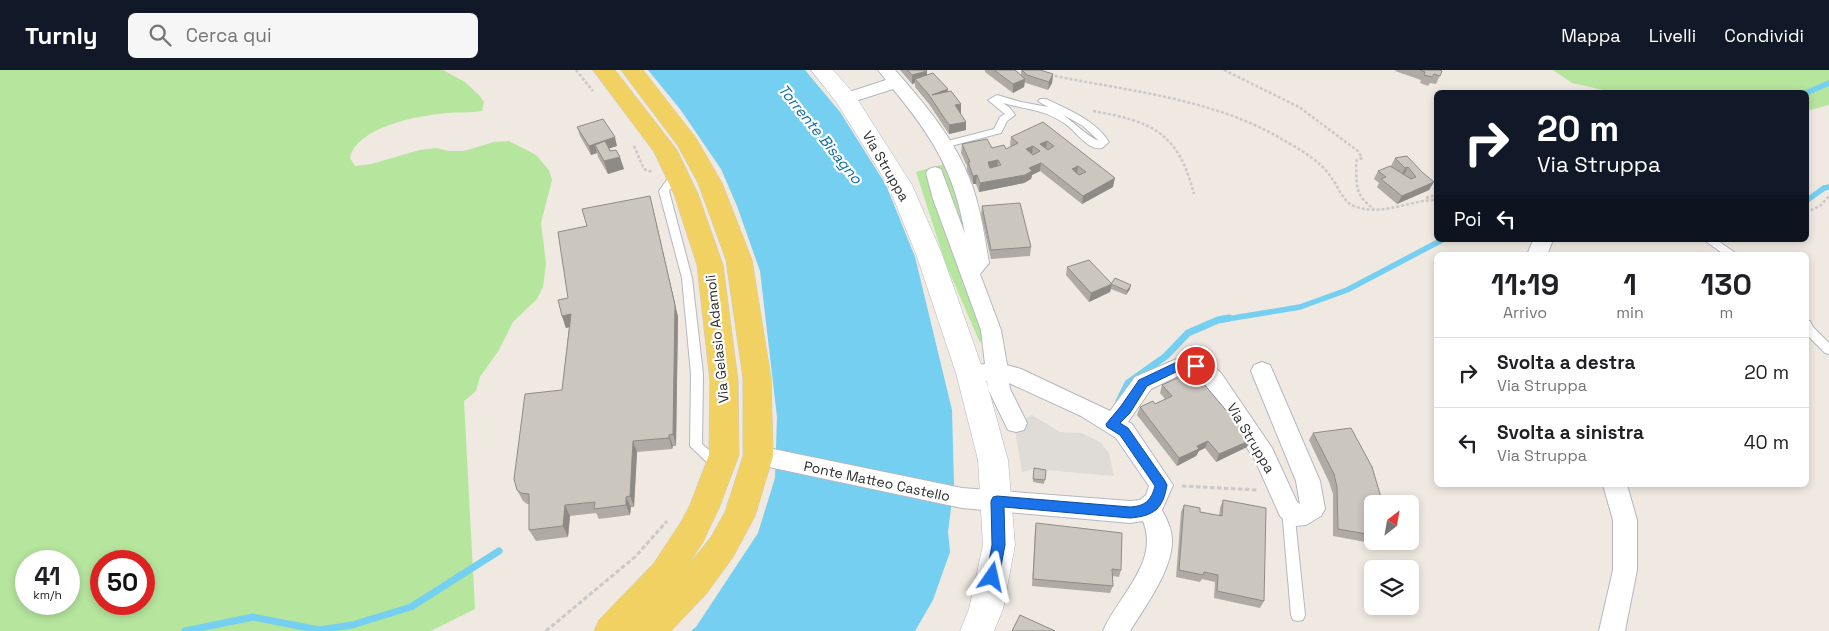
<!DOCTYPE html>
<html lang="it">
<head>
<meta charset="utf-8">
<style>
  :root { --surface:#fff; --page:#f6f6f6; --text:#202124; --muted:#757577; --line:#e0e0e0; --accent:#111827 }
  body { margin:0; font-family:"Space Grotesk",sans-serif; background:var(--page); color:var(--text); height:100vh; display:flex; flex-direction:column; font-size:19px; white-space:nowrap }
  * { box-sizing:border-box; margin:0 }
  p { font-size:16px; color:var(--muted) }
  .icon { flex:none; width:28px; height:28px; fill:none; stroke:currentColor; stroke-width:2; stroke-linecap:round; stroke-linejoin:round }
  .map { position:relative; flex:1; overflow:hidden }
  .details { position:absolute; left:1434px; top:182px; width:375px; height:235px; display:flex; flex-direction:column; background:var(--surface); border-radius:8px; box-shadow:0 2px 8px #0003 }
  .details>* { flex:none }
  .banner { position:absolute; left:1434px; top:20px; width:375px; height:152px; border-radius:8px; box-shadow:0 2px 8px #0003; background:#111827; color:#fff; overflow:hidden }
  .needle { width:32px; rotate:31deg }
  .fabs { position:absolute; left:1364px; top:425px; display:grid; gap:10px }
  .fabs a { display:grid; place-items:center; width:55px; height:55px; border-radius:8px; background:var(--surface); box-shadow:0 2px 8px #0003; font-size:25px }
  .speed { position:absolute; left:15px; top:480px; display:flex; gap:10px; font-size:25px; font-weight:700; text-align:center }
  .speed>* { display:grid; place-content:center; width:65px; height:65px; border-radius:50%; background:var(--surface); box-shadow:0 2px 8px #0003; line-height:1 }
  .speed small { font-size:12px; font-weight:400 }
  .speed .limit { border:8px solid #d22; background:#fff; color:#111 }
  .pin { position:absolute; display:grid; place-items:center; width:42px; height:42px; color:#fff; margin:-21px; border:2px solid #fff; border-radius:50%; box-shadow:0 1px 5px #0007 }
  .me { position:absolute; width:55px; margin:-28px; rotate:11deg; stroke-linejoin:round; filter:drop-shadow(0 0 4px #0008) }
  .turn { display:flex; align-items:center; gap:18px; height:105px; padding:0 20px; font-size:22px }
  .turn .icon { width:65px; height:65px; stroke-width:2.5 }
  .turn b { display:block; font-size:35px; line-height:42px }
  .then { display:flex; align-items:center; height:48px; padding:0 20px; background:#0003; gap:10px; font-size:19px }
  .eta { display:flex; justify-content:space-evenly; align-items:center; height:85px; text-align:center }
  .eta b { font-size:30px; font-weight:700; line-height:35px }
  ul { padding:0; list-style:none }
  li { display:flex; align-items:center; gap:15px; height:70px; padding:0 20px; border-top:1px solid var(--line) }
  li div { flex:1 }
  li b { display:block; font-size:19px }
  li em { font-style:normal }
  header { display:flex; align-items:center; gap:30px; box-sizing:border-box; height:70px; padding:0 25px; background:var(--accent); color:#fff }
  header strong { font-size:24px }
  nav { display:flex; gap:28px; margin-inline-start:auto; font-size:18px }
  .search { width:350px; height:45px; background:var(--page); display:flex; align-items:center; gap:12px; box-sizing:border-box; padding:0 18px; border-radius:8px; color:var(--muted); font-size:19px }
  .map>svg:first-child { display:block }
</style>
</head>
<body>
<header>
<strong>Turnly</strong>
<div class="search"><svg class="icon" aria-label="search" viewBox="0 0 24 24"><circle cx="10" cy="10" r="6"/><path d="M15 15l6 6"/></svg>Cerca qui</div>
<nav><a>Mappa</a><a>Livelli</a><a>Condividi</a></nav>
</header>
<div class="map">
<svg width="1829" height="561" viewBox="0 0 1829 561">
  <rect width="100%" height="100%" fill="#efe9e1"/>
  <!-- green -->
  <g fill="#b6e59e" fill-rule="evenodd">
    <path d="M0 0H443L465 12 479 25 484 32 482 41C470 43 458 42 447 43 417 46 358 56 350 88L355 96 371 94 420 80 436 78 449 81H464L494 72 509 71 536 85 549 100 552 110 541 153 546 193 543 217 537 229 513 252 499 280 480 307 476 321 464 331 475 539 431 561H0ZM26 491H69V534H26ZM101 491H144V534H101Z"/>
    <polygon points="1553,0 1829,0 1829,35 1806,41 1806,22 1612,22 1572,13"/>
    <polygon points="951,92 989,241 980,273 945,192 916,102"/>
  </g>
  <!-- plaza -->
  <polygon fill="#dfdcd8" points="1032,345 1060,362 1082,363 1100,372 1109,383 1114,406 1034,399 1022,402 1014,355"/>
  <!-- water -->
  <polygon fill="#75cff0" points="648,0 805,0 840,42 886,115 915,187 952,340 954,414 948,462 950,482 933,530 915,561 691,561 696,557 758,463 775,408 777,347 760,201 737,136 721,99 680,39"/>
  <g fill="none" stroke-linecap="round" stroke-linejoin="round">
    <!-- stream-far1 -->
    <g stroke="#75cff0" stroke-width="5.5">
      <polyline points="1806,23 1829,13"/>
      <polyline points="1806,131 1824,118 1829,117"/>
      <polyline points="1221,250 1300,237 1347,220 1442,170"/>
    </g>
    <!-- stream -->
    <g stroke="#75cff0" stroke-width="7">
      <polyline points="1119,331 1128,313 1166,286 1188,263 1218,250 1229,248"/>
      <polyline points="185,561 253,547 319,560 352,555 411,537 499,481"/>
    </g>
    <defs>
      <g id="lane">
        <path d="M997 25 1021 32 1048 37 1038 31 1040 29H1046C1069 40 1095 50 1109 72L1102 78C1089 81 1077 63 1068 56 1046 39 1028 40 1003 33L1010 38 1015 45 1007 51 1001 63 943 78 940 77V73L994 59 1000 47 1005 44 988 30ZM1062 44 1083 56 1099 71C1086 66 1074 52 1062 44Z"/>
        <polygon points="674,103 679,106 669,121 692,208 703,304 702,374 724,393 726,397 724,401 720,402 716,401 690,376 691,304 682,208 659,121 671,104"/>
        <polygon points="1704,170 1717,170 1738,185 1725,185"/>
        <polygon points="1806,250 1810,251 1813,257 1829,273 1829,284 1825,283 1806,264"/>
        <polygon points="1288,433 1292,435 1294,439 1305,545 1303,550 1298,551 1293,550 1291,545 1282,439 1284,435"/>
      </g>
      <g id="street">
        <path d="M878 0H895C925 34 958 73 973 118 981 142 985 168 989 193L980 204 1001 260 1007 295 1021 299 1110 341 1135 307 1179 288 1191 287 1208 291 1221 303 1272 378 1297 432 1300 434 1296 411 1251 301 1254 295 1262 292 1270 295 1320 411 1325 439 1321 446 1306 455 1295 456 1287 452 1280 446 1255 390 1205 315 1193 304H1182L1151 319 1128 352 1132 354 1173 415 1162 440C1167 450 1172 459 1172 470 1173 499 1145 537 1130 561H1103C1118 526 1160 492 1143 451L1130 453 962 438 750 393 746 386 750 379 758 376 962 418 1130 431 1140 430 1146 425 1149 416 1116 368 1081 346 1009 313 1010 319 1027 353 1024 360 1016 362 1008 360 988 319 987 311 970 312 962 309 959 303 962 297 985 294 981 260 933 129 926 103 929 99 935 97 941 99 965 164C955 103 932 66 893 19L846 34 840 33 837 29 840 25 886 10Z"/>
        <polygon points="1533,170 1553,170 1547,185 1527,185"/>
        <polygon points="1603,415 1627,415 1637,450 1637,500 1625,561 1599,561 1613,500 1613,450"/>
      </g>
      <polygon id="secondary" points="811,0 833,0 854,24 912,115 942,184 984,303 1008,390 1015,475 1003,539 994,561 960,561 969,539 983,475 978,390 956,303 916,184 888,115 837,33"/>
      <polygon id="primary" points="593,0 615,0 677,80 698,124 723,195 738,311 739,385 719,438 703,472 687,497 711,467 725,442 743,386 743,308 726,190 698,113 678,76 621,0 643,0 696,68 722,113 752,190 771,308 773,386 755,446 733,487 707,523 671,561 594,561 599,550 654,493 681,452 690,435 709,385 710,311 697,195 674,124 654,82"/>
    </defs>
    <!-- lane casing -->
    <use href="#lane" stroke="#b4b7c1" stroke-width="2"/>
    <!-- street casing -->
    <use href="#street" stroke="#b4b7c1" stroke-width="2"/>
    <!-- secondary casing -->
    <use href="#secondary" stroke="#b4b7c1" stroke-width="1"/>
    <!-- primary casing -->
    <use href="#primary" stroke="#c9c9c9" stroke-width="1"/>
    <!-- path-far1 -->
    <g stroke="#c9c9c9" stroke-width="2.5" stroke-dasharray="3 2" stroke-linecap="butt">
      <polyline points="576,0 593,21"/>
      <path d="M1224 0 1299 37 1358 81 1362 88 1357 90 1356 93C1357 115 1354 125 1374 139"/>
      <path d="M1050 5C1127 21 1211 28 1280 68 1297 78 1320 90 1331 107 1338 116 1343 132 1354 136 1382 147 1409 130 1436 130"/>
      <path d="M1093 41C1153 52 1178 62 1194 124"/>
      <polyline points="634,76 644,99 652,102"/>
      <polyline points="1426,128 1436,125"/>
      <polyline points="1806,142 1820,136 1829,126"/>
    </g>
    <!-- path -->
    <g stroke="#c9c9c9" stroke-width="3" stroke-dasharray="4.5 2.5" stroke-linecap="butt">
      <polyline points="1182,416 1258,420"/>
      <polyline points="546,561 636,486 667,451"/>
    </g>
    <!-- lane -->
    <use href="#lane" fill="#fff" fill-rule="evenodd"/>
    <!-- street -->
    <use href="#street" fill="#fff" fill-rule="evenodd"/>
    <!-- secondary -->
    <use href="#secondary" fill="#fff" fill-rule="evenodd"/>
    <!-- primary -->
    <use href="#primary" fill="#f2d163" fill-rule="evenodd"/>
  </g>
  <!-- wall -->
  <g fill="#afaba4">
    <polygon points="900,0 926,0 927,5 948,19 947,21 961,34 960,43 966,52 966,60 949,64 929,34 915,17 915,13 912,14"/>
    <polygon points="985,0 1015,0 1021,5 1021,0 1040,0 1053,4 1052,13 1048,20 1026,13 1025,12 1024,17 1013,23 985,2"/>
    <polygon points="1396,0 1439,0 1442,1 1436,14 1430,13 1428,16 1420,13 1421,10 1395,1"/>
    <polygon points="1043,52 1113,117 1082,134 1040,101 1032,105 1031,109 1024,113 979,122 976,114 973,114 967,100 967,96 961,83 962,74 1006,79 1011,76 1010,75 1011,67"/>
    <polygon points="577,57 617,76 609,78 624,99 608,104 598,87 597,83 591,85 580,66"/>
    <polygon points="1407,86 1429,120 1397,134 1377,117 1379,113 1374,109 1378,101 1391,96 1395,88"/>
    <polygon points="982,136 1031,177 1030,186 991,189 981,145"/>
    <polygon points="653,138 678,247 676,376 673,376 672,379 637,382 634,437 631,437 630,445 599,449 596,443 570,446 568,467 536,471 529,460 529,434 527,434 523,431 517,420 562,320 569,257 566,258 562,246 568,228 587,156"/>
    <polygon points="1067,197 1111,214 1130,219 1126,225 1111,219 1110,222 1089,232 1066,205"/>
    <polygon points="1162,315 1247,377 1216,392 1205,378 1199,381 1196,386 1177,396 1137,345 1140,337 1155,334 1165,329 1160,323"/>
    <polygon points="1313,363 1372,434 1372,471 1379,471 1376,474 1333,466 1333,424 1329,412 1309,370"/>
    <polygon points="1034,398 1046,400 1044,414 1033,412"/>
    <polygon points="1223,430 1264,531 1260,538 1214,528 1215,512 1202,509 1200,512 1176,507 1181,442 1184,435 1200,442 1219,446 1220,438"/>
    <polygon points="1036,453 1121,500 1119,507 1112,506 1113,516 1110,523 1032,516 1035,460"/>
  </g>
  <!-- shaded-wall -->
  <g fill="#8e8b86">
    <polygon points="927,1 927,9 915,9 915,13 912,14 912,5"/>
    <polygon points="1053,4 1052,13 1048,20 1049,12"/>
    <polygon points="1025,9 1024,17 1013,23 1013,14"/>
    <polygon points="948,19 947,28 932,25"/>
    <polygon points="961,34 961,43 955,44 955,35"/>
    <polygon points="966,52 966,60 949,64 949,55"/>
    <polygon points="615,67 617,76 599,82 595,75 597,83 591,85 589,76"/>
    <polygon points="1047,71 1046,79 1040,74"/>
    <polygon points="1033,76 1032,84 1026,79"/>
    <polygon points="620,87 624,99 608,104 604,91"/>
    <polygon points="998,90 997,98 987,101 988,92"/>
    <polygon points="1041,93 1040,101 1032,105 1031,109 1024,113 979,122 980,113 1029,98"/>
    <polygon points="1078,96 1077,104 1072,99"/>
    <polygon points="1408,97 1404,105 1401,106 1405,98"/>
    <polygon points="977,105 976,114 973,114 973,106"/>
    <polygon points="1115,108 1113,117 1082,134 1083,126"/>
    <polygon points="1434,112 1429,120 1397,134 1402,126"/>
    <polygon points="650,126 678,247 676,376 673,364"/>
    <polygon points="1112,214 1110,222 1089,232 1091,223"/>
    <polygon points="1131,215 1130,219 1126,225 1127,221"/>
    <polygon points="571,244 575,256 566,258 562,246"/>
    <polygon points="669,365 673,376 672,379 669,368"/>
    <polygon points="1251,370 1247,377 1216,392 1219,384"/>
    <polygon points="633,371 637,382 634,437 630,426"/>
    <polygon points="1208,371 1205,378 1199,381 1196,386 1177,396 1179,388 1197,376"/>
    <polygon points="626,427 631,437 630,445 626,435"/>
    <polygon points="565,435 570,446 568,467 563,456"/>
  </g>
  <!-- building -->
  <g fill="#cbc7bf" stroke="#8e8b86" fill-rule="evenodd">
    <polygon points="907,0 926,0 927,1 912,5"/>
    <polygon points="994,0 1015,0 1025,9 1013,14"/>
    <polygon points="1022,0 1040,0 1053,4 1049,12 1027,5"/>
    <polygon points="1420,0 1439,0 1442,1 1440,6 1434,4 1432,7 1424,5 1425,2"/>
    <polygon points="933,3 948,19 932,25 951,21 961,34 955,35 966,52 949,55 929,25 915,9"/>
    <polygon points="603,49 615,67 589,76 577,57"/>
    <path d="M1043 52 1115 108 1083 126 1041 93 1029 98 1032 101 1025 105 980 113 977 105 973 106 968 92H970L962 74 987 69 992 78 1004 75 1006 79 1018 73 1011 67ZM1047 71 1054 76 1048 80 1040 74ZM1033 76 1040 81 1033 85 1026 79ZM998 90 1001 95 990 98 988 92ZM1078 96 1086 102 1079 105 1072 99Z"/>
    <polygon points="605,71 610,81 616,80 620,87 604,91 595,75"/>
    <polygon points="1407,86 1422,102 1434,112 1402,126 1381,109 1386,107 1378,101 1390,96 1411,109 1416,107 1408,97 1405,98 1395,88"/>
    <polygon points="650,126 675,235 673,364 669,365 669,368 633,371 630,426 626,427 626,435 594,439 595,432 565,435 563,456 529,460 529,424 521,423 517,420 514,409 525,324 562,320 571,244 562,246 558,230 568,228 558,162 587,156 582,139"/>
    <polygon points="1020,133 1031,177 991,180 982,136"/>
    <polygon points="1089,190 1112,214 1091,223 1067,197"/>
    <polygon points="1115,208 1131,215 1127,221 1111,214"/>
    <polygon points="1193,301 1251,370 1219,384 1208,371 1197,376 1199,379 1179,388 1140,337 1153,331 1155,334 1172,326 1162,315"/>
    <polygon points="1351,358 1372,397 1380,424 1381,434 1372,434 1372,465 1338,459 1337,417 1334,404 1313,363"/>
    <polygon points="1034,398 1046,400 1045,410 1033,409"/>
    <polygon points="1223,430 1266,438 1264,531 1217,521 1218,505 1204,502 1203,505 1179,500 1184,435 1200,438 1200,442 1222,446"/>
    <polygon points="1036,453 1122,463 1121,500 1112,499 1113,516 1033,509"/>
    <polygon points="1020,545 1055,561 1012,561"/>
  </g>
  <!-- route -->
  <path fill="#1a73e8" stroke="#114b97" d="M1179 291H1196L1201 296 1196 300H1180L1147 316 1130 343 1120 353 1128 358 1165 411 1167 415C1163 439 1154 446 1130 448L1004 437 1005 475 999 507 997 512 992 513 988 512 986 507 992 475 991 431 993 427 997 426 1130 437C1145 436 1151 431 1155 416L1120 365 1107 357 1106 354 1121 336 1139 310Z"/>
  <g text-anchor="middle" stroke-width="4.5" stroke-linejoin="round" paint-order="stroke">
    <!-- street labels -->
    <g font-size="14" fill="#2e2e2e" stroke="#fff">
      <text transform="translate(886 96) rotate(60)" y="5">Via Struppa</text>
      <text transform="translate(717 269) rotate(-96)" y="5">Via Gelasio Adamoli</text>
      <text transform="translate(1251 368) rotate(59)" y="5">Via Struppa</text>
      <text transform="translate(877 411) rotate(12)" y="5">Ponte Matteo Castello</text>
    </g>
    <!-- water labels -->
    <g font-size="15" font-style="italic" fill="#0d6fa3" stroke="#fff">
      <text transform="translate(820 64) rotate(51)" y="5">Torrente Bisagno</text>
    </g>
  </g>
</svg>
<div class="fabs">
<a><svg class="needle" viewBox="-14 -14 28 28"><path d="M0-13l5 13h-10z" fill="#e53935"/><path d="M0 13l5-13h-10z" fill="#757577"/></svg></a>
<a><svg class="icon" aria-label="layers" viewBox="0 0 24 24"><path d="M12 4l9 5-9 5-9-5zM3 14l9 5 9-5"/></svg></a>
</div>
<div class="speed"><div>41<small>km/h</small></div><div class="limit">50</div></div>
<div class="pin" style="left:1196px;top:296px;background:#d93025"><svg class="icon" aria-label="arrive" viewBox="0 0 24 24"><path d="M6 21V4h12l-3 4 3 4H6"/></svg></div>
<svg class="me" style="left:992px;top:507px" viewBox="-20 -20 40 40"><path d="M0-17L14 15 0 8-14 15z" fill="#1a73e8" stroke="#fff" stroke-width="4"/></svg>
<div class="banner">
<div class="turn"><svg class="icon" aria-label="right" viewBox="0 0 24 24"><path d="M7 20v-9h11M14 6l5 5-5 5"/></svg><div><b>20 m</b>Via Struppa</div></div>
<div class="then">Poi<svg class="icon" aria-label="left" viewBox="0 0 24 24"><path d="M17 20v-9H6M10 6l-5 5 5 5"/></svg></div>
</div>
<section class="details">
<div class="eta">
<div><b>11:19</b><p>Arrivo</p></div>
<div><b>1</b><p>min</p></div>
<div><b>130</b><p>m</p></div>
</div>
<ul>
<li><svg class="icon" aria-label="right" viewBox="0 0 24 24"><path d="M7 20v-9h11M14 6l5 5-5 5"/></svg><div><b>Svolta a destra</b><p>Via Struppa</p></div><em>20 m</em></li>
<li><svg class="icon" aria-label="left" viewBox="0 0 24 24"><path d="M17 20v-9H6M10 6l-5 5 5 5"/></svg><div><b>Svolta a sinistra</b><p>Via Struppa</p></div><em>40 m</em></li>
</ul>
</section>
</div>
</body>
</html>
